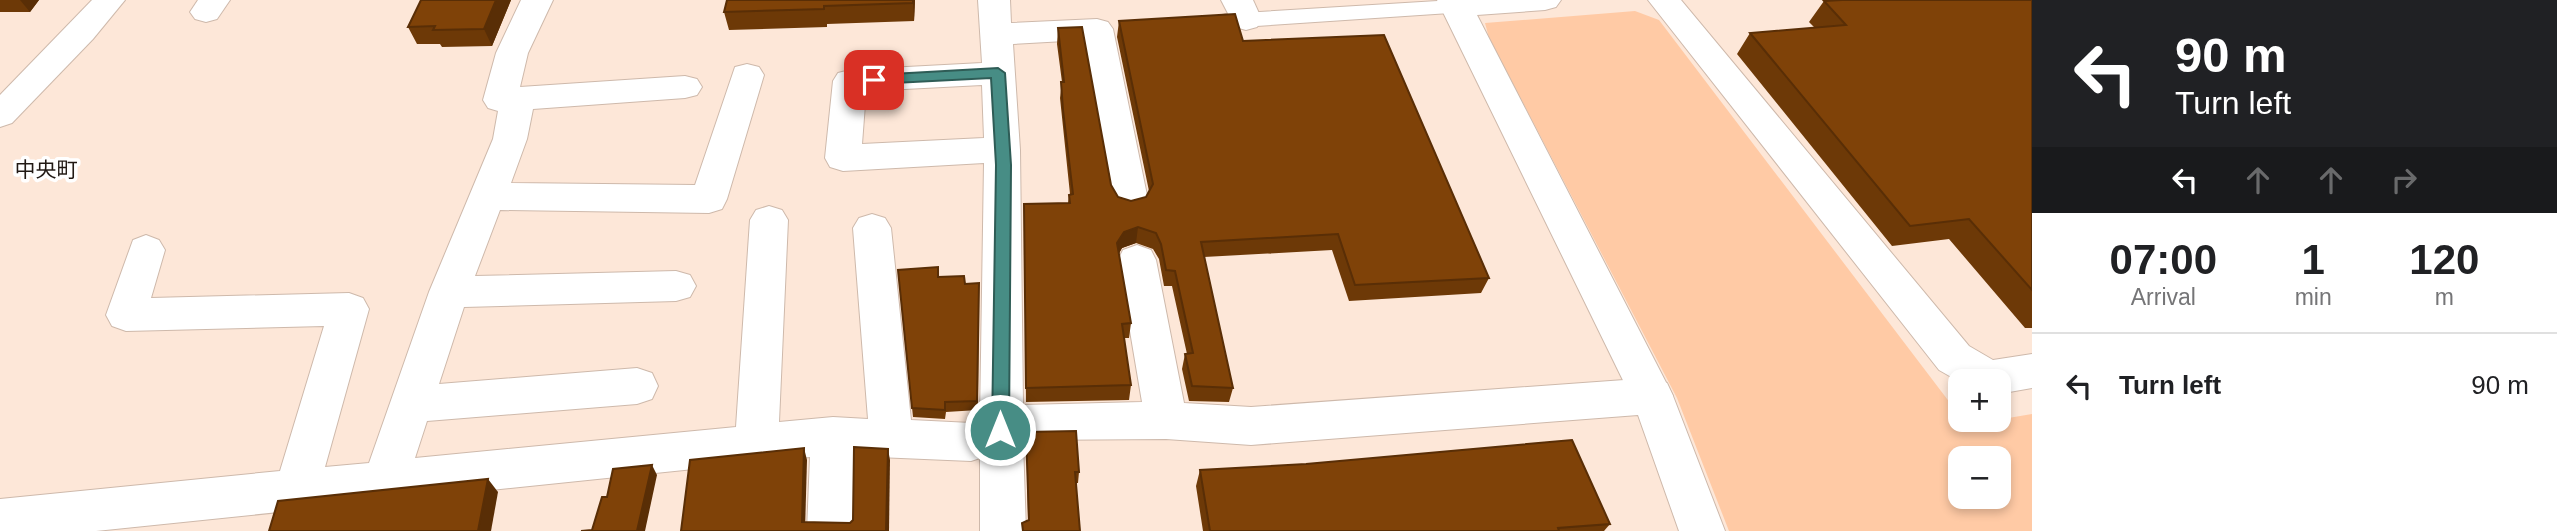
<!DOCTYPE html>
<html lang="en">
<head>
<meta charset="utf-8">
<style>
  :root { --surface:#fff; --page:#f6f6f6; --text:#202124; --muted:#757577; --line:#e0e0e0 }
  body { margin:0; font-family:Helvetica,"Noto Sans JP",sans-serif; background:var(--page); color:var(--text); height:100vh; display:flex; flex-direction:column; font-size:26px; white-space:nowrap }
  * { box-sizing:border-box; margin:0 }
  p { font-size:23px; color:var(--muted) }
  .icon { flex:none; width:38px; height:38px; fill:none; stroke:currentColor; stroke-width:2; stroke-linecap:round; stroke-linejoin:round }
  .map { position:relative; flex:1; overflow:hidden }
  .panel { display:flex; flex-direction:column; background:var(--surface); width:525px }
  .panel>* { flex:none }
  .top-card { background:#202124; color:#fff; overflow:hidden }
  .buttons { position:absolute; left:1948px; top:369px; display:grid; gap:14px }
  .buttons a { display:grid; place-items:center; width:63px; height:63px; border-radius:14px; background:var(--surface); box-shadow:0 4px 10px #0003; font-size:35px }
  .pin { position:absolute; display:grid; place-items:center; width:60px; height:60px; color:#fff; margin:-30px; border-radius:14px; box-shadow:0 4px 10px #0006 }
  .me { position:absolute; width:77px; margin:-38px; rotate:0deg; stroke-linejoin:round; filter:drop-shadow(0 0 5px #0008) }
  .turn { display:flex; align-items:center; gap:24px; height:147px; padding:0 28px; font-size:32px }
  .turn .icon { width:91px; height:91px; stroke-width:2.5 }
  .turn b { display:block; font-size:49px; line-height:60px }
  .lanes { display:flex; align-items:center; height:66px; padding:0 28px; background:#0003; justify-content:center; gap:35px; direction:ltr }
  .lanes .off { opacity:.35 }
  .eta { display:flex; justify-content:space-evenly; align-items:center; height:119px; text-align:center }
  .eta b { font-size:42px; font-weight:700; line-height:49px }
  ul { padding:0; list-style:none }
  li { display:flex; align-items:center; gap:21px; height:105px; padding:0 28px; border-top:2px solid var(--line) }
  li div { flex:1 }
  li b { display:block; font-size:26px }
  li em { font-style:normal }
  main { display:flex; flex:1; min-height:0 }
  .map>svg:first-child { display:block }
</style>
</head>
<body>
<main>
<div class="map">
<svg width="2032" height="531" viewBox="0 0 2032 531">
  <rect width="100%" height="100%" fill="#fde7d8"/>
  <!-- green -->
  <path fill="#ffcaa5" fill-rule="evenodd" d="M1635 11 1659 20 1960 416V420L1967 425 2032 414V531H1729L1677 398 1489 38 1485 23ZM1960 458H1998V497H1960Z"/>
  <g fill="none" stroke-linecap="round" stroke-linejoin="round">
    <defs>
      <polygon id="pedestrian" points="1454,0 1465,2 1468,7 1465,12 1226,28 1218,26 1214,21 1218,16 1226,14"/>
      <g id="minor">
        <polygon points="92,0 125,0 93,39 12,123 0,127 0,95"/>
        <polygon points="198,0 230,0 217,19 206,22 195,19 190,12"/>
        <path d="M521 0H553L528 53 520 87 685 76 697 79 702 87 697 95 685 98 533 109 527 139 511 183 695 185 735 67 747 64 759 67 764 75 727 199 722 209 709 213 500 210 475 276 676 271 690 275 696 286 690 297 676 301 464 307 439 384 637 368 652 373 658 386 652 399 637 404 427 421 415 458 736 427 750 220 756 210 769 206 782 210 788 220 779 422 833 417 868 419 853 228 859 218 872 214 885 218 891 228 911 420 971 423 980 420 984 163 843 171 830 167 825 158 833 81 838 73 850 70 982 63 978 0H1010L1011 23 1097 19 1108 22 1113 29 1148 200 1143 210 1130 214 1117 210 1112 200 1083 40 1013 44 1020 150 1023 405 1142 402 1118 260 1123 250 1137 245 1151 250 1156 260 1184 403 1251 407 1652 378 1667 383 1673 396 1725 531H1679L1638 415 1251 445 1166 439 1029 440 1023 442 1026 531H980V458L971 461 854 456 853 531H807L810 457 96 531H0V499L280 471 324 326 126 331 112 326 106 315 133 240 146 235 159 240 165 250 151 298 349 293 363 298 369 309 325 467 369 463 429 292 493 139 498 111 488 108 483 100 496 53ZM982 85 984 138 862 144 866 91Z"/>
        <polygon points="1221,0 1253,0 1262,20 1257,27 1246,30 1235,27"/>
      </g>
      <g id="tertiary">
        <polygon points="1437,0 1561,0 1556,7 1545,10 1477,15 1673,396 1667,409 1652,414 1637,409"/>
        <polygon points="1648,0 1681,0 1969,346 1993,360 2032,354 2032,388 1998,394 1998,382 1960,382 1939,370"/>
      </g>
    </defs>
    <!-- pedestrian casing -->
    <use href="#pedestrian" stroke="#ceb9ab" stroke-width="2"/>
    <!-- minor casing -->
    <use href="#minor" stroke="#ceb9ab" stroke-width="2"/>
    <!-- tertiary casing -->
    <use href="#tertiary" stroke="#ceb9ab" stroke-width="2"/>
    <!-- pedestrian -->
    <use href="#pedestrian" fill="#fff" fill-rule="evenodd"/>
    <!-- minor -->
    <use href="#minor" fill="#fff" fill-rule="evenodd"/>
    <!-- tertiary -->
    <use href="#tertiary" fill="#fff" fill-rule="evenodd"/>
  </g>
  <!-- wall -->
  <g fill="#6d3907">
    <polygon points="0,0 39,0 30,12 0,12"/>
    <polygon points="421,0 511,0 492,46 442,47 440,44 417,44 408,27"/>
    <polygon points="915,0 914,21 827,24 827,27 729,30 724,12"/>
    <polygon points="2032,0 2032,328 2025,328 1949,239 1892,246 1737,54 1750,33 1815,28 1809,22 1824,1"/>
    <polygon points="1119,21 1243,41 1489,278 1481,293 1349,301 1332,250 1204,257 1233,388 1229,402 1189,401 1182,369 1185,354 1187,354 1172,286 1164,286 1159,259 1153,249 1136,243 1122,248 1119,253 1131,323 1129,338 1124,338 1131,385 1129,400 1026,402 1024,204 1068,203 1069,195 1070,194 1060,98 1062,82 1057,44 1058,28 1111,185 1118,197 1131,201 1146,197 1149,191 1117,37"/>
    <polygon points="938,267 938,277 965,284 979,283 978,410 946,412 945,419 913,417 898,270"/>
    <polygon points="1026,432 1079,472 1078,483 1076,483 1080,531 1022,531 1022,523 1028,520"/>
    <polygon points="1200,470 1610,524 1604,531 1203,531 1196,486"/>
  </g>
  <!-- shaded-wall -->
  <g fill="#592e06">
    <polygon points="20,0 39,0 30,12"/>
    <polygon points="496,0 511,0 492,46 484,29"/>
    <polygon points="913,0 915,0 914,21"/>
    <polygon points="1138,227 1136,243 1122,248 1116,259 1117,243 1124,232"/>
    <polygon points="804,448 807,460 805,531 802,522"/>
    <polygon points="888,449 890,460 889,531 886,531"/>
    <polygon points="652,465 657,475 645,531 637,531"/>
    <polygon points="488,479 498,492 491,531 478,531"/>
  </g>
  <!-- building -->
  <g fill="#7f4208" stroke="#592e06" stroke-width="2">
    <polygon points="421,0 496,0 484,29 433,30 435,26 408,27"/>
    <polygon points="727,0 913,0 913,3 824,6 824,9 724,12"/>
    <polygon points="1842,0 2032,0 2032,290 1969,219 1910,226 1750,33 1846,25 1824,1"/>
    <polygon points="1235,14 1243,41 1384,35 1489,278 1355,285 1338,234 1201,242 1233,388 1192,386 1185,354 1193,353 1175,271 1166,270 1161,244 1156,233 1138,227 1124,232 1117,243 1131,323 1122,324 1131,385 1026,388 1024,204 1070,203 1069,195 1073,194 1063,110 1061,82 1064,82 1058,28 1082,27 1111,185 1118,197 1131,201 1146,197 1153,184 1119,21"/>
    <polygon points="938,267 938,277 964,276 965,284 979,283 977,401 945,402 945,410 912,408 898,270"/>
    <polygon points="1076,431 1079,472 1075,472 1080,531 1023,531 1022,523 1029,520 1026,432"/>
    <polygon points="1572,440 1610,524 1558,528 1559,531 1210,531 1200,470 1306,464"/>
    <polygon points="854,447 888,449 886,531 681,531 690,460 804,448 802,522 850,523 853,520"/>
    <polygon points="652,465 637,531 581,531 592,530 602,497 607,497 613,469"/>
    <polygon points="488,479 478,531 269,531 278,501"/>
  </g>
  <!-- route -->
  <polygon fill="#478d85" stroke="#2e5c56" stroke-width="2" points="998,68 1005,73 1011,165 1009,430 1007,436 1000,438 994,436 992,430 996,165 991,78 874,84 868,80 874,75"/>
  <g text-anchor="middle" stroke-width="7" stroke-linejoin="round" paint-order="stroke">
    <!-- quarter labels -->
    <g font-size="21" fill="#211914" stroke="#fff">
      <text x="46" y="177">中央町</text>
    </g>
  </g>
</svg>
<div class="buttons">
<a>+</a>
<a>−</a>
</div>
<div class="pin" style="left:874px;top:80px;background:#d93025"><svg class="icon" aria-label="arrive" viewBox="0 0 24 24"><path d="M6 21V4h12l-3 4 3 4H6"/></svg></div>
<svg class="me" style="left:1000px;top:430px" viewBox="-20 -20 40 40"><circle r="17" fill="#478d85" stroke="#fff" stroke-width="3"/><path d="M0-11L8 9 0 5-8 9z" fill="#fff"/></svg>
</div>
<section class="panel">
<div class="top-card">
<div class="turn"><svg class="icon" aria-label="left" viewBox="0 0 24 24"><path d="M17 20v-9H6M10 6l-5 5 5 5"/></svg><div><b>90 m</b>Turn left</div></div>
<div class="lanes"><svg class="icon" aria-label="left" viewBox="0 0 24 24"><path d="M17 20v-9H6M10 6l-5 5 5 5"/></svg><svg class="icon off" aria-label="ahead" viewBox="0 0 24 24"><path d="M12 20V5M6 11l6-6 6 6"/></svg><svg class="icon off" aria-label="ahead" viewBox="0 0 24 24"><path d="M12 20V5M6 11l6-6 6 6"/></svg><svg class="icon off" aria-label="right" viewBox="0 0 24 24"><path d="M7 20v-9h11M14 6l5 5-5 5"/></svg></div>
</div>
<div class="eta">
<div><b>07:00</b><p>Arrival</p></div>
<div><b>1</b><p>min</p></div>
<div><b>120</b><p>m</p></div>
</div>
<ul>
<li><svg class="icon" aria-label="left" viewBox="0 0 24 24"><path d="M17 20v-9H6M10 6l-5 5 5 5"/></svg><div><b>Turn left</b></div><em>90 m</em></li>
</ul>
</section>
</main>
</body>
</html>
